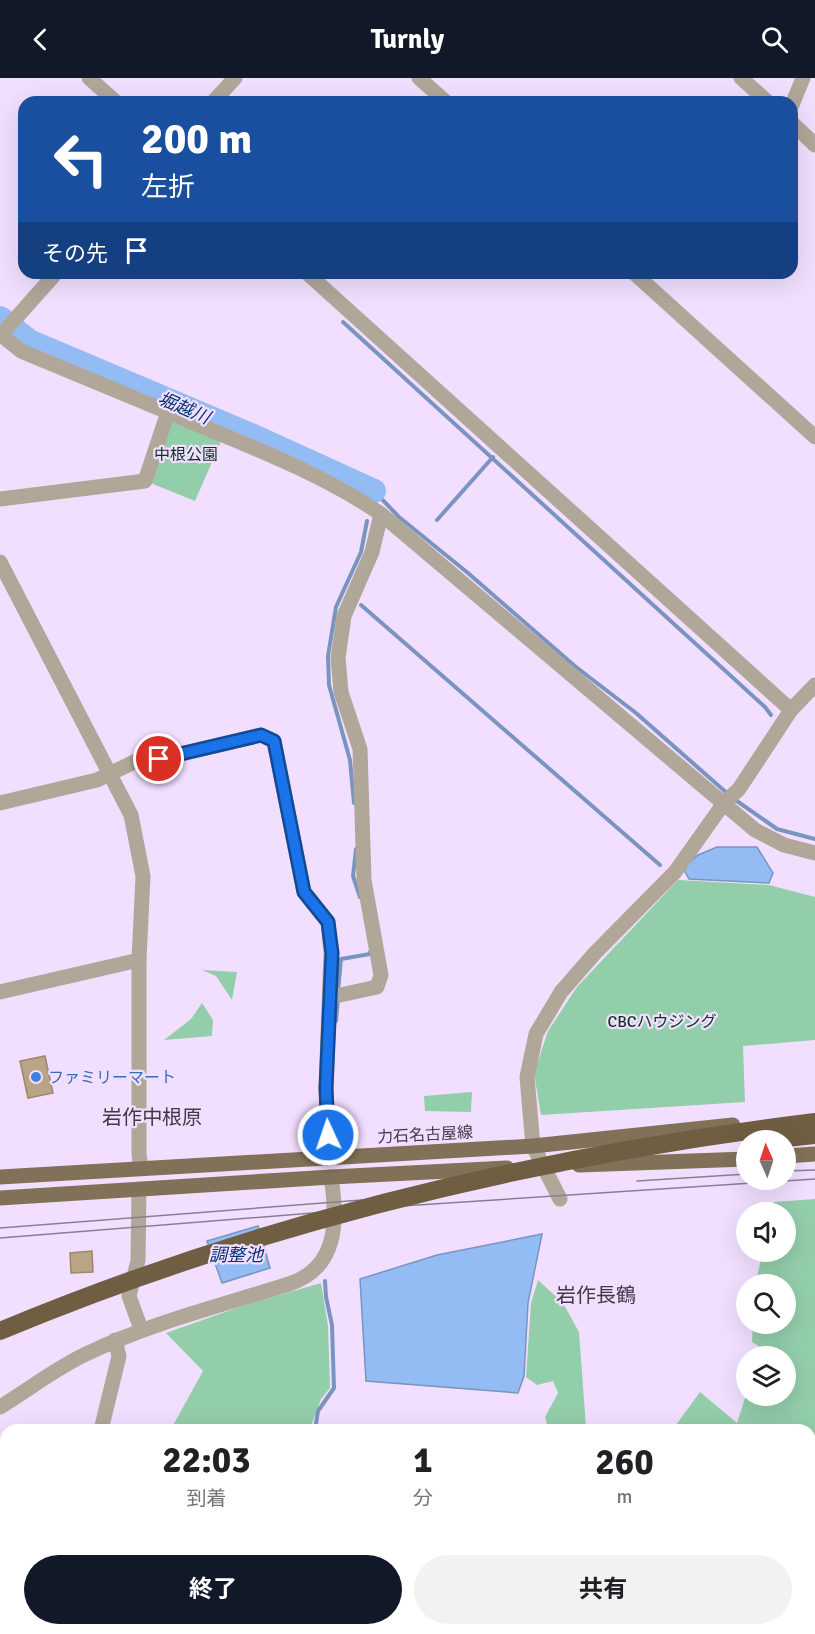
<!DOCTYPE html>
<html lang="ja">
<head>
<meta charset="utf-8">
<style>
  :root { --surface:#fff; --page:#f2f2f2; --text:#202124; --muted:#757577; --accent:#111827 }
  body { margin:0; font-family:Signika,"Noto Sans JP",sans-serif; background:var(--page); color:var(--text); height:100vh; display:flex; flex-direction:column; font-size:22px; white-space:nowrap }
  * { box-sizing:border-box; margin:0 }
  p { font-size:20px; color:var(--muted) }
  .icon { flex:none; width:33px; height:33px; fill:none; stroke:currentColor; stroke-width:2; stroke-linecap:round; stroke-linejoin:round }
  .map { position:relative; flex:1; overflow:hidden }
  .sheet { position:absolute; left:0px; top:1346px; width:816px; height:212px; display:flex; flex-direction:column; background:var(--surface); border-radius:18px 18px 0 0; box-shadow:0 6px 24px #0002 }
  .sheet>* { flex:none }
  .top-card { position:absolute; left:18px; top:18px; width:780px; height:183px; border-radius:18px; box-shadow:0 6px 24px #0002; background:#1a4fa0; color:#fff; overflow:hidden }
  .needle { width:39px; rotate:357deg }
  .buttons { position:absolute; left:736px; top:1052px; display:grid; gap:12px }
  .buttons a { display:grid; place-items:center; width:60px; height:60px; border-radius:50%; background:var(--surface); box-shadow:0 6px 24px #0002; font-size:30px }
  .pin { position:absolute; display:grid; place-items:center; width:51px; height:51px; color:#fff; margin:-26px; border:3px solid #fff; border-radius:50%; box-shadow:0 2px 6px #0007 }
  .me { position:absolute; width:66px; margin:-33px; rotate:357deg; stroke-linejoin:round; filter:drop-shadow(0 0 4px #0008) }
  .turn { display:flex; align-items:center; gap:21px; height:126px; padding:0 24px; font-size:27px }
  .turn .icon { width:78px; height:78px; stroke-width:2.5 }
  .turn b { display:block; font-size:42px; line-height:51px }
  .then { display:flex; align-items:center; height:57px; padding:0 24px; background:#0003; gap:12px; font-size:22px }
  .eta { display:flex; justify-content:space-evenly; align-items:center; height:102px; text-align:center }
  .eta b { font-size:36px; font-weight:700; line-height:42px }
  .cta { display:flex; gap:12px; margin-top:auto; padding:12px 24px }
  .cta a { flex:1; height:69px; border-radius:36px; background:var(--accent); color:#fff; font-size:24px; font-weight:700; line-height:69px; text-align:center }
  .cta a+a { background:var(--page); color:var(--text) }
  header { display:flex; justify-content:space-between; align-items:center; height:78px; padding:0 24px; background:var(--accent); color:#fff; font-size:27px; font-weight:700 }
  .map>svg:first-child { display:block }
</style>
</head>
<body>
<header><svg class="icon" aria-label="back" viewBox="0 0 24 24"><path d="M15 5l-7 7 7 7"/></svg>Turnly<svg class="icon" aria-label="search" viewBox="0 0 24 24"><circle cx="10" cy="10" r="6"/><path d="M15 15l6 6"/></svg></header>
<div class="map">
<svg width="815" height="1556" viewBox="0 0 815 1556">
  <rect width="100%" height="100%" fill="#f2dfff"/>
  <!-- education -->
  <g fill="#dedaf0">
    <polygon points="810,1460 815,1460 815,1556 686,1556 687,1551 810,1551"/>
    <polygon points="0,1513 6,1517 6,1551 43,1551 42,1556 0,1556"/>
  </g>
  <!-- green -->
  <g fill="#93ceab">
    <polygon points="169,338 222,361 195,423 148,404"/>
    <polygon points="678,802 769,807 815,819 815,962 743,968 745,1024 541,1037 534,995 548,953 577,909"/>
    <polygon points="202,892 237,894 232,922 216,898"/>
    <polygon points="202,925 213,942 212,958 164,962 191,941"/>
    <polygon points="472,1014 471,1034 425,1033 424,1018"/>
    <polygon points="815,1121 815,1503 810,1504 810,1352 673,1351 700,1314 737,1345 747,1314 747,1317 786,1317 786,1278 758,1278 760,1269 752,1264 753,1245 786,1245 786,1206 756,1206 756,1203 763,1173 786,1173 786,1134 772,1134 774,1124"/>
    <polygon points="538,1202 563,1225 579,1254 586,1349 590,1351 548,1351 545,1339 558,1315 553,1303 537,1307 526,1299 531,1225"/>
    <polygon points="321,1205 328,1248 330,1310 321,1321 310,1351 171,1351 203,1293 166,1255 245,1227"/>
    <polygon points="258,1551 304,1551 304,1556 259,1556"/>
    <polygon points="520,1551 580,1551 571,1556 528,1556 522,1555"/>
  </g>
  <!-- water -->
  <g fill="#93bbf4" stroke="#7a94c0" stroke-width="1.5">
    <polygon points="717,769 757,769 773,795 769,805 689,801 683,790 698,777"/>
    <polygon points="258,1148 270,1190 222,1205 207,1163"/>
    <polygon points="542,1156 528,1225 524,1298 518,1315 366,1303 360,1201 437,1177"/>
    <polygon points="307,1551 512,1551 515,1556 308,1556"/>
  </g>
  <g fill="none" stroke-linecap="round" stroke-linejoin="round">
    <!-- stream -->
    <g stroke="#7a94c0" stroke-width="4">
      <polyline points="343,244 765,629 771,637"/>
      <polyline points="374,413 399,439 468,495 576,589 636,635 728,716"/>
      <polyline points="437,442 493,379"/>
      <polyline points="361,527 660,787"/>
      <polyline points="734,721 777,751 815,761"/>
      <polyline points="354,725 350,682 329,607 328,578 336,529 361,474 367,443"/>
      <polyline points="356,771 353,798 360,819"/>
      <polyline points="338,913 341,881 370,876 370,874"/>
      <polyline points="336,943 338,920"/>
      <polyline points="315,1352 318,1333 334,1310 332,1247 326,1219 325,1203"/>
    </g>
    <!-- river -->
    <polyline stroke="#93bbf4" stroke-width="24" points="0,240 29,263 251,357 374,413"/>
  </g>
  <!-- building -->
  <g fill="#baa486" stroke="#9e886c" stroke-width="1.5">
    <polygon points="45,978 53,1015 28,1020 20,983"/>
    <polygon points="92,1173 93,1194 71,1195 70,1175"/>
  </g>
  <g fill="none" stroke-linecap="round" stroke-linejoin="round">
    <!-- minor -->
    <g stroke="#b0a799" stroke-width="15">
      <polyline points="89,0 116,24"/>
      <polyline points="419,0 446,24"/>
      <polyline points="741,0 768,24"/>
      <polyline points="213,24 235,0"/>
      <polyline points="792,27 803,0"/>
      <polyline points="792,45 815,67"/>
      <polyline points="307,195 791,632"/>
      <polyline points="634,195 815,359"/>
      <polyline points="0,258 56,195"/>
      <path d="M168 334C240 365 317 392 381 436L755 752 784 767 815 775"/>
      <polyline points="0,421 145,403 168,334 21,273 1,257"/>
      <polyline points="0,484 131,737 143,798 139,882 139,1076 141,1090"/>
      <polyline points="0,725 97,702 136,683 159,681 261,657 274,663 304,814 328,844 331,875 326,1010 329,1079"/>
      <polyline points="0,914 139,882"/>
      <polyline points="331,919 377,909 381,897 364,802 360,671 341,614 338,580 344,538 372,474 381,436"/>
      <polyline points="139,1111 138,1183 129,1218 141,1251"/>
      <polyline points="560,1121 533,1068 527,999 536,956 561,914 595,875 675,794 724,725 739,711 791,632 815,607"/>
      <path d="M0 1329C28 1312 56 1290 86 1276 150 1245 220 1228 289 1206 338 1190 338 1143 331 1099"/>
      <polyline points="101,1352 119,1278 115,1262"/>
      <polyline points="0,1493 6,1497"/>
      <polyline points="105,1551 115,1556"/>
      <polyline points="220,1551 220,1556"/>
      <polyline points="727,1551 755,1556"/>
      <polyline points="596,1556 607,1551"/>
    </g>
    <!-- major -->
    <g stroke="#817159" stroke-width="15">
      <polyline points="786,1078 815,1076"/>
      <polyline points="579,1087 747,1081"/>
      <polyline points="0,1099 533,1068 733,1047"/>
      <polyline points="0,1120 331,1099 507,1090"/>
    </g>
    <!-- highway -->
    <polyline stroke="#6f5e41" stroke-width="18" points="769,1062 815,1057"/>
    <!-- tram -->
    <g stroke="#8a7e92" stroke-width="1.5">
      <polyline points="786,1093 815,1092"/>
      <polyline points="637,1103 747,1096"/>
      <polyline points="0,1150 401,1119"/>
      <polyline points="0,1160 387,1129 815,1101"/>
    </g>
    <!-- highway-bridge -->
    <path stroke="#6f5e41" stroke-width="18" d="M0 1253C259 1145 536 1078 815 1044"/>
  </g>
  <g fill="none" stroke-linecap="round" stroke-linejoin="round">
    <defs>
      <polyline id="route" points="159,681 261,657 274,663 304,814 328,844 332,875 326,1010 328,1057"/>
    </defs>
    <!-- route casing -->
    <use href="#route" stroke="#114b97" stroke-width="15"/>
    <!-- route -->
    <use href="#route" stroke="#1a73e8" stroke-width="10"/>
  </g>
  <!-- markers -->
  <circle fill="#3f7fe0" stroke="#f2dfff" stroke-width="2" cx="36" cy="999" r="6"/>
  <g text-anchor="middle" stroke-width="4.5" stroke-linejoin="round" paint-order="stroke">
    <!-- park labels -->
    <g font-size="16" fill="#09331f" stroke="#f2dfff">
      <text x="186" y="382">中根公園</text>
      <text x="662" y="949">CBCハウジング</text>
    </g>
    <!-- shop labels -->
    <g font-size="16" fill="#366cbe" stroke="#f2dfff" text-anchor="start">
      <text x="48" y="1005">ファミリーマート</text>
    </g>
    <!-- street labels -->
    <g font-size="16" fill="#413a46" stroke="#f2dfff">
      <text transform="translate(425 1056) rotate(-3)" y="6">力石名古屋線</text>
    </g>
    <!-- water labels -->
    <g font-size="18" font-style="italic" fill="#043572" stroke="#f2dfff">
      <text transform="translate(184 330) rotate(23)" y="6">堀越川</text>
      <text x="236" y="1183">調整池</text>
    </g>
    <!-- quarter labels -->
    <g font-size="20" fill="#413a46" stroke="#f2dfff">
      <text x="152" y="1046">岩作中根原</text>
      <text x="596" y="1224">岩作長鶴</text>
    </g>
  </g>
</svg>
<div class="buttons">
<a><svg class="needle" viewBox="-14 -14 28 28"><path d="M0-13l5 13h-10z" fill="#e53935"/><path d="M0 13l5-13h-10z" fill="#757577"/></svg></a>
<a><svg class="icon" aria-label="sound" viewBox="0 0 24 24"><path d="M4 9h4l5-4v14l-5-4H4zM17 9q2 3 0 6"/></svg></a>
<a><svg class="icon" aria-label="search" viewBox="0 0 24 24"><circle cx="10" cy="10" r="6"/><path d="M15 15l6 6"/></svg></a>
<a><svg class="icon" aria-label="layers" viewBox="0 0 24 24"><path d="M12 4l9 5-9 5-9-5zM3 14l9 5 9-5"/></svg></a>
</div>
<div class="pin" style="left:159px;top:681px;background:#d93025"><svg class="icon" aria-label="arrive" viewBox="0 0 24 24"><path d="M6 21V4h12l-3 4 3 4H6"/></svg></div>
<svg class="me" style="left:328px;top:1057px" viewBox="-20 -20 40 40"><circle r="17" fill="#1a73e8" stroke="#fff" stroke-width="3"/><path d="M0-11L8 9 0 5-8 9z" fill="#fff"/></svg>
<div class="top-card">
<div class="turn"><svg class="icon" aria-label="left" viewBox="0 0 24 24"><path d="M17 20v-9H6M10 6l-5 5 5 5"/></svg><div><b>200 m</b>左折</div></div>
<div class="then">その先<svg class="icon" aria-label="arrive" viewBox="0 0 24 24"><path d="M6 21V4h12l-3 4 3 4H6"/></svg></div>
</div>
<section class="sheet">
<div class="eta">
<div><b>22:03</b><p>到着</p></div>
<div><b>1</b><p>分</p></div>
<div><b>260</b><p>m</p></div>
</div>
<div class="cta"><a>終了</a><a>共有</a></div>
</section>
</div>
</body>
</html>
